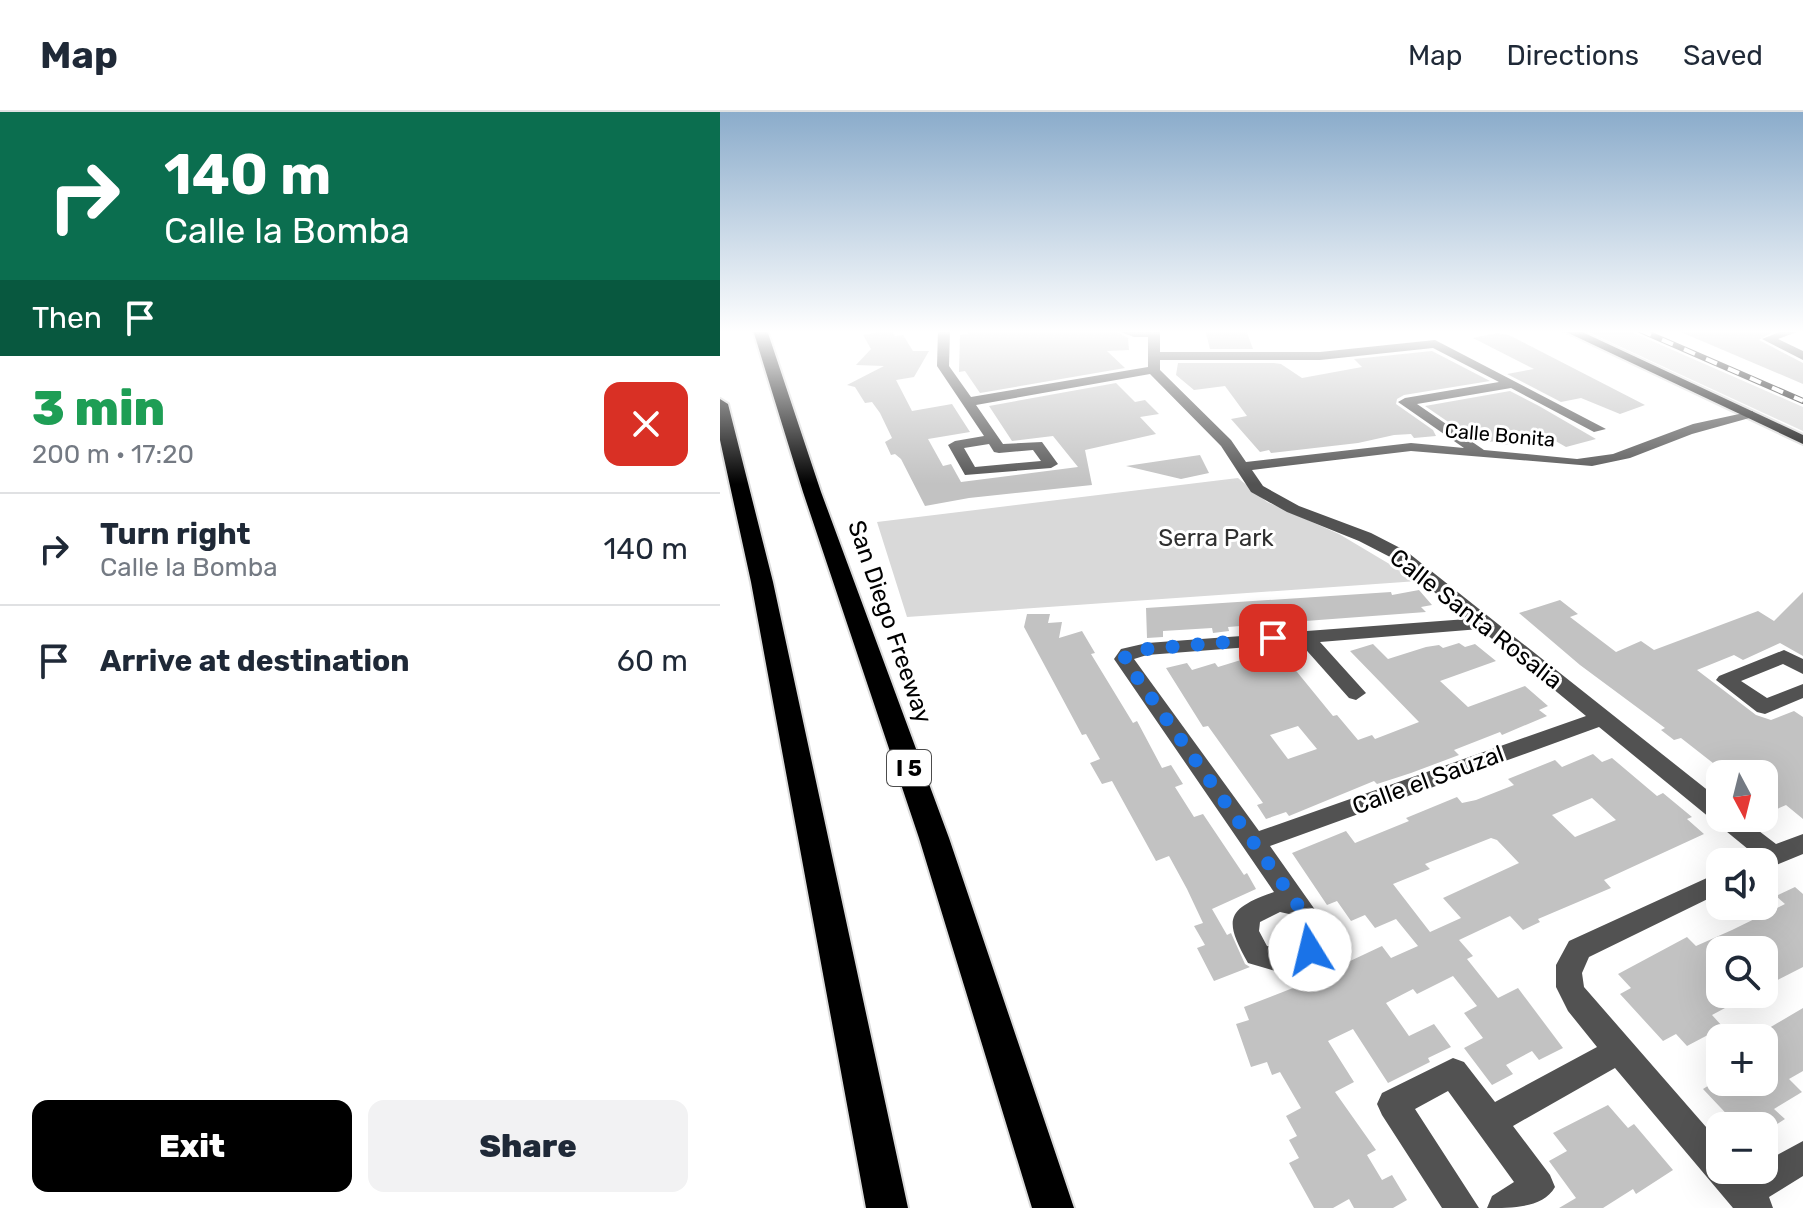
<!DOCTYPE html>
<html lang="en">
<head>
<meta charset="utf-8">
<style>
  :root { --surface:#fff; --page:#f2f2f3; --text:#1f2937; --muted:#747a83; --line:#e0e1e3; --accent:#000 }
  body { margin:0; font-family:Rubik,sans-serif; background:var(--page); color:var(--text); height:100vh; display:flex; flex-direction:column; font-size:30px; white-space:nowrap }
  * { box-sizing:border-box; margin:0 }
  p { font-size:26px; color:var(--muted) }
  .icon { flex:none; width:44px; height:44px; fill:none; stroke:currentColor; stroke-width:2; stroke-linecap:round; stroke-linejoin:round }
  .map { position:relative; flex:1; overflow:hidden }
  .sheet { display:flex; flex-direction:column; background:var(--surface); width:720px }
  .sheet>* { flex:none }
  .banner { background:#0b6e4f; color:#fff; overflow:hidden }
  .needle { width:52px; rotate:173deg }
  .fabs { position:absolute; left:986px; top:648px; display:grid; gap:16px }
  .fabs a { display:grid; place-items:center; width:72px; height:72px; border-radius:16px; background:var(--surface); box-shadow:0 8px 32px #0002; font-size:40px }
  .pin { position:absolute; display:grid; place-items:center; width:68px; height:68px; color:#fff; margin:-34px; border-radius:16px; box-shadow:0 4px 12px #0006 }
  .me { position:absolute; width:88px; margin:-44px; rotate:351deg; stroke-linejoin:round; filter:drop-shadow(0 0 6px #0008) }
  .turn { display:flex; align-items:center; gap:28px; height:168px; padding:0 32px; font-size:36px }
  .turn .icon { width:104px; height:104px; stroke-width:2.5 }
  .turn b { display:block; font-size:56px; line-height:68px }
  .then { display:flex; align-items:center; height:76px; padding:0 32px; background:#0003; gap:16px; font-size:30px }
  .round { display:grid; place-items:center; flex:none; width:84px; height:84px; border-radius:16px; background:var(--page) }
  .head { display:flex; align-items:center; justify-content:space-between; height:136px; padding:0 32px }
  h1 { font-size:48px; font-weight:800; line-height:60px; color:#1e9e55 }
  .button { display:flex; gap:16px; margin-top:auto; padding:16px 32px }
  .button a { flex:1; height:92px; border-radius:16px; background:var(--accent); color:#fff; font-size:32px; font-weight:800; line-height:92px; text-align:center }
  .button a+a { background:var(--page); color:var(--text) }
  ul { padding:0; list-style:none }
  li { display:flex; align-items:center; gap:24px; height:112px; padding:0 32px; border-top:2px solid var(--line) }
  li div { flex:1 }
  li b { display:block; font-size:30px }
  li em { font-style:normal }
  header { display:flex; align-items:center; gap:48px; box-sizing:border-box; height:112px; padding:0 40px; background:var(--surface); border-bottom:2px solid var(--line) }
  header strong { font-size:38px }
  nav { display:flex; gap:44px; margin-inline-start:auto; font-size:28px }
  main { display:flex; flex:1; min-height:0 }
  .map>svg:first-child { display:block }
</style>
</head>
<body>
<header>
<strong>Map</strong>
<nav><a>Map</a><a>Directions</a><a>Saved</a></nav>
</header>
<main>
<section class="sheet">
<div class="banner">
<div class="turn"><svg class="icon" aria-label="right" viewBox="0 0 24 24"><path d="M7 20v-9h11M14 6l5 5-5 5"/></svg><div><b>140 m</b>Calle la Bomba</div></div>
<div class="then">Then<svg class="icon" aria-label="arrive" viewBox="0 0 24 24"><path d="M6 21V4h12l-3 4 3 4H6"/></svg></div>
</div>
<div class="head"><div><h1>3 min</h1><p>200 m · 17:20</p></div><a class="round" style="background:#d93025;color:#fff"><svg class="icon" aria-label="close" viewBox="0 0 24 24"><path d="M6 6l12 12M18 6L6 18"/></svg></a></div>
<ul>
<li><svg class="icon" aria-label="right" viewBox="0 0 24 24"><path d="M7 20v-9h11M14 6l5 5-5 5"/></svg><div><b>Turn right</b><p>Calle la Bomba</p></div><em>140 m</em></li>
<li><svg class="icon" aria-label="arrive" viewBox="0 0 24 24"><path d="M6 21V4h12l-3 4 3 4H6"/></svg><div><b>Arrive at destination</b></div><em>60 m</em></li>
</ul>
<div class="button"><a>Exit</a><a>Share</a></div>
</section>
<div class="map">
<svg width="1083" height="1096" viewBox="0 0 1083 1096">
  <rect width="100%" height="100%" fill="#fff"/>
  <!-- green -->
  <g fill="#d9d9d9">
    <polygon points="864,218 907,218 1083,295 1083,319"/>
    <polygon points="518,366 547,390 619,422 698,469 187,505 157,410"/>
  </g>
  <!-- building -->
  <g fill="#c2c2c2" fill-rule="evenodd">
    <polygon points="171,218 175,224 183,223 193,239 209,239 194,265 176,268 192,299 232,292 250,320 208,327 223,354 231,352 241,370 358,355 333,324 292,329 269,294 396,271 415,290 425,288 439,302 420,305 436,322 365,338 372,373 249,386 205,394 181,347 175,342 171,343 165,330 172,326 160,301 152,290 145,291 135,275 127,273 164,254 136,253 151,237 143,223"/>
    <polygon points="248,218 393,218 408,226 409,238 387,239 405,256 260,281 245,259 239,260 240,223 248,222"/>
    <polygon points="488,218 526,218 533,237 490,237 486,221"/>
    <polygon points="956,218 1056,218 1039,228 1083,251 1083,272"/>
    <polygon points="777,221 789,223 925,293 900,302 861,286 841,290 787,262 814,257 753,226"/>
    <polygon points="712,239 770,269 684,283 677,287 676,292 713,318 716,324 694,326 691,322 674,323 638,331 551,341 549,338 540,340 511,307 527,304 505,274 474,278 456,263 458,251 554,251 561,252 582,266 642,255 634,247"/>
    <polygon points="790,279 819,294 876,327 846,335 832,327 781,333 777,329 769,330 763,324 755,325 745,315 737,316 705,294"/>
    <polygon points="480,343 489,361 461,367 406,354"/>
    <polygon points="699,478 712,493 701,495 706,500 572,510 574,515 558,516 557,511 508,515 509,519 493,521 492,516 443,519 443,525 427,526 426,496 671,480 672,483"/>
    <polygon points="1083,480 1083,544 1060,531 1023,548 1014,543 977,558 1036,603 1051,608 1074,599 1083,605 1083,707 1066,693 1057,697 1044,687 1044,662 1007,662 961,626 954,628 941,618 945,616 860,553 799,501 840,488 858,502 850,505 896,540 921,529 934,538 1038,499 1054,509"/>
    <polygon points="307,502 330,502 328,511 342,510 339,526 362,519 375,541 371,542 413,611 417,609 442,656 451,653 463,672 455,675 474,705 483,702 524,763 527,761 536,777 492,797 507,823 511,821 525,852 530,855 494,869 477,836 485,833 474,814 483,811 467,777 449,744 436,749 392,669 382,672 370,651 380,647 366,622 362,623 304,515"/>
    <path d="M739 531 745 535 755 532 776 549 720 569 748 595 805 574 828 594 819 598 827 604 782 623 780 620 734 638 739 643 691 661 657 672 654 669 569 704 566 700 546 707 537 693 543 691 488 614 483 615 446 556 467 551 472 558 495 551 498 555 547 540 554 547 564 544 613 604 617 603 638 628 652 623 655 627 699 610 630 539 653 532 668 547 706 535 719 533 723 536ZM578 614 597 637 568 647 550 623Z"/>
    <path d="M873 642 882 650 892 646 937 684 943 681 972 705 967 707 984 722 884 768 891 776 818 807 820 810 803 818 790 804 739 828 753 844 747 847 778 886 798 876 843 936 819 948 812 939 786 953 793 962 772 973 744 936 763 926 744 901 757 894 733 864 697 882 693 877 666 891 689 924 714 912 731 935 708 946 710 950 668 971 633 917 608 929 634 970 615 980 656 1038 647 1043 662 1068 672 1063 687 1088 673 1096H634L629 1087 613 1096H594L569 1051 579 1046 569 1028 577 1024 566 1004 581 996 560 960 552 963 547 950 531 955 516 912 529 908 524 895 573 876 567 866 588 857 594 866 662 834 671 846 698 834 676 807 655 816 645 803 631 809 617 789 607 793 572 741 626 719 635 731 689 709 686 706 737 685 742 691 756 688 794 673 788 667 835 648 842 655ZM872 686 896 708 855 725 832 703ZM771 726 777 728 799 751 723 786 741 806 710 820 673 772 710 757 705 752Z"/>
    <polygon points="1075,775 1083,782 1083,855 1044,875 1044,838 1000,838 1000,882 1031,882 992,903 1003,915 967,934 956,922 943,929 900,882 911,876 898,862 967,825 976,834 1012,818 1065,792 1056,784"/>
    <polygon points="1083,896 1083,959 1069,967 1082,980 1054,997 1065,1007 1046,1019 1032,1004 1017,1013 983,977 994,970 1044,970 1044,919"/>
    <polygon points="888,993 908,1016 914,1012 953,1058 916,1082 913,1077 883,1096 839,1096 856,1086 829,1049 847,1039 833,1021"/>
  </g>
  <g fill="none" stroke-linecap="round" stroke-linejoin="round">
    <defs>
      <polygon id="major" points="842,218 858,218 1083,323 1083,332"/>
      <g id="highway">
        <polygon points="33,218 47,218 101,380 229,726 354,1096 312,1096 199,726 83,380"/>
        <polygon points="0,287 8,292 53,470 188,1096 146,1096 31,470 0,328"/>
      </g>
    </defs>
    <!-- major casing -->
    <use href="#major" stroke="#dbdbdb" stroke-width="4"/>
    <!-- highway casing -->
    <use href="#highway" stroke="#dbdbdb" stroke-width="4"/>
    <!-- minor -->
    <g fill="#525252" fill-rule="evenodd">
      <path d="M218 218H230L229 254 251 285 428 255V225H414L396 218H440V240H600L715 228 886 317 874 320 791 276 697 292 764 338 857 347 893 342 973 312 1033 299V305L972 322 910 346 872 354 691 339 532 358 543 374 579 394 651 421 686 439 1000 688V706H1022L1056 732 1083 722V742L1044 758V750H1031L1034 742 879 615 550 734 610 819 600 846 559 860 528 851C504 808 505 797 554 780L394 547 401 537 427 531 747 507 674 447 639 429 567 400 531 380 501 334 430 262 256 293 283 332 322 330 338 352 331 356 245 363 228 333 235 329 264 324 217 254ZM713 236 779 270 685 286 678 290 744 336 691 331 526 350 511 328 440 258V248H600ZM269 332 274 340 279 341 313 338 321 349 255 355 244 336ZM760 517 866 604 539 719 414 547 427 543 580 531 629 586 636 588 646 581 600 530ZM560 800 569 802 582 820 579 830 559 836 547 834 539 819 540 810Z"/>
      <polygon points="1064,218 1082,218 1058,227 1083,239 1083,248 1042,227"/>
      <polygon points="1064,538 1083,547 1083,562 1063,552 1021,569 1047,586 1083,572 1083,586 1045,602 1037,600 996,568 999,564"/>
      <path d="M1000 760V781L869 845 862 861 864 875 1000 1031V1058L1027 1061 1044 1058V1050L1083 1029V1064L1049 1085 1053 1096H1013L895 956 793 1014 830 1063 835 1075C823 1096 793 1096 767 1096L772 1084 794 1070 728 979 695 997 759 1096H722L662 1003 657 992 662 981 733 946 744 950 775 990 877 935 848 899 836 875V853L849 829Z"/>
    </g>
    <!-- major -->
    <use href="#major" fill="#000" fill-rule="evenodd"/>
    <!-- highway -->
    <use href="#highway" fill="#000" fill-rule="evenodd"/>
    <defs>
      <polyline id="rail" points="920,218 1083,289"/>
    </defs>
    <!-- rail casing -->
    <use href="#rail" stroke="#000" stroke-width="6"/>
    <!-- rail -->
    <use href="#rail" stroke="#fff" stroke-width="4" stroke-dasharray="12" stroke-linecap="butt"/>
  </g>
  <!-- sky -->
  <linearGradient id="sky" x2="0" y2="1"><stop stop-color="#8baccb"/><stop offset="0.59" stop-color="#fff"/><stop offset="1" stop-color="#fff" stop-opacity="0"/></linearGradient>
  <rect width="1083" height="372" fill="url(#sky)"/>
  <g fill="none" stroke-linecap="round" stroke-linejoin="round">
    <!-- route -->
    <polyline stroke="#1a73e8" stroke-width="14" stroke-dasharray="0 25.2" points="553,526 427,537 408,541 404,547 596,819 590,838"/>
  </g>
  <g text-anchor="middle" stroke-width="6" stroke-linejoin="round" paint-order="stroke">
    <!-- far-street labels -->
    <g font-size="20" fill="#000" stroke="#fff">
      <text transform="translate(780 323) rotate(5)" y="7">Calle Bonita</text>
    </g>
    <!-- shield labels -->
    <rect fill="#fff" stroke="#4c4c4c" stroke-width="2" x="167" y="638" width="44" height="36" rx="6"/>
    <g font-size="22" font-weight="bold" fill="#000">
      <text x="189" y="664">I 5</text>
    </g>
    <!-- park labels -->
    <g font-size="24" fill="#303030" stroke="#fff">
      <text x="496" y="434">Serra Park</text>
    </g>
    <!-- street labels -->
    <g font-size="24" fill="#000" stroke="#fff">
      <text transform="translate(756 507) rotate(38)" y="8">Calle Santa Rosalia</text>
      <text transform="translate(170 510) rotate(71)" y="8">San Diego Freeway</text>
      <text transform="translate(708 668) rotate(-20)" y="8">Calle el Sauzal</text>
    </g>
  </g>
</svg>
<div class="fabs">
<a><svg class="needle" viewBox="-14 -14 28 28"><path d="M0-13l5 13h-10z" fill="#e53935"/><path d="M0 13l5-13h-10z" fill="#747a83"/></svg></a>
<a><svg class="icon" aria-label="sound" viewBox="0 0 24 24"><path d="M4 9h4l5-4v14l-5-4H4zM17 9q2 3 0 6"/></svg></a>
<a><svg class="icon" aria-label="search" viewBox="0 0 24 24"><circle cx="10" cy="10" r="6"/><path d="M15 15l6 6"/></svg></a>
<a>+</a>
<a>−</a>
</div>
<div class="pin" style="left:553px;top:526px;background:#d93025"><svg class="icon" aria-label="arrive" viewBox="0 0 24 24"><path d="M6 21V4h12l-3 4 3 4H6"/></svg></div>
<svg class="me" style="left:590px;top:838px" viewBox="-20 -20 40 40"><circle r="19" fill="#fff"/><path d="M0-13L10 11 0 6-10 11z" fill="#1a73e8"/></svg>
</div>
</main>
</body>
</html>
